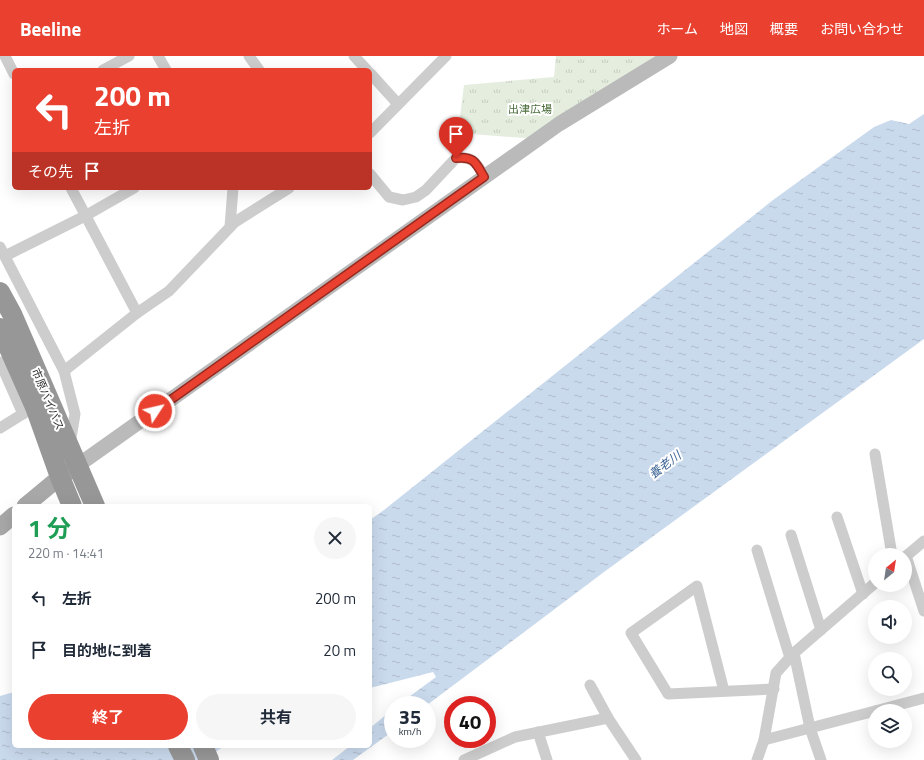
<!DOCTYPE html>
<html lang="ja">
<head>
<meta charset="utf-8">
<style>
  :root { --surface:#fff; --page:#f6f6f7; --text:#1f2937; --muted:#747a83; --accent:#e94030 }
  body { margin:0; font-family:"Titillium Web","Noto Sans JP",sans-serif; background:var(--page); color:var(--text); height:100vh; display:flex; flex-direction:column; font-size:15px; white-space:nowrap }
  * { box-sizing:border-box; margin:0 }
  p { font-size:13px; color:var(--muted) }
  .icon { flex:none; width:22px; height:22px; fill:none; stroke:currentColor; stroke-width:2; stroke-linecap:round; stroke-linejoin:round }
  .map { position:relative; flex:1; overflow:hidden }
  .panel { position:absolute; left:12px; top:448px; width:360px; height:244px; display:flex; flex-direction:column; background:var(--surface); border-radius:6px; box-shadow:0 4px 16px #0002 }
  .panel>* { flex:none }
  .top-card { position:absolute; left:12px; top:12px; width:360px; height:122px; border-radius:6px; box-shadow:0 4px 16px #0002; background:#e94030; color:#fff; overflow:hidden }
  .needle { width:26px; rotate:30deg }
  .tools { position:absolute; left:868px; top:492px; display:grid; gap:8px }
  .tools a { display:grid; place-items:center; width:44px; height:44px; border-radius:50%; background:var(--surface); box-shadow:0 4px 16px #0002; font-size:20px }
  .speed { position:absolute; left:384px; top:640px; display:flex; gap:8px; font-size:20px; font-weight:700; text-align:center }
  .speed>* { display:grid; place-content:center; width:52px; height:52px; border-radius:50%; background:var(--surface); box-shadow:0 4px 16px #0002; line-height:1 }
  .speed small { font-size:10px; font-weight:400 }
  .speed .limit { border:6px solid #d22; background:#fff; color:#111 }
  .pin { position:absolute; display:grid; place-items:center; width:34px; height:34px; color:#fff; margin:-41px -17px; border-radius:50% 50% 50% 0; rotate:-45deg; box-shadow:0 0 4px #0007 }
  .pin .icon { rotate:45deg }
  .me { position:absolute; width:44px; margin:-22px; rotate:55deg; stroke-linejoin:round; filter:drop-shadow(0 0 3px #0008) }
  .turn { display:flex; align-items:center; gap:14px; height:84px; padding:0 16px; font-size:18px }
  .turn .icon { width:52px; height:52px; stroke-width:2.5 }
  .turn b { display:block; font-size:28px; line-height:34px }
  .then { display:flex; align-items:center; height:38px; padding:0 16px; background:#0003; gap:8px; font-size:15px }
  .round { display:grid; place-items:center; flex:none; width:42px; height:42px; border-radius:21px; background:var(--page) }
  .headline { display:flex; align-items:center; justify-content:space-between; height:68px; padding:0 16px }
  h1 { font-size:24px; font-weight:700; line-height:30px; color:#1e9e55 }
  .cta { display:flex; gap:8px; margin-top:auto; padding:8px 16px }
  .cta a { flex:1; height:46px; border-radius:24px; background:var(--accent); color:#fff; font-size:16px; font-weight:700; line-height:46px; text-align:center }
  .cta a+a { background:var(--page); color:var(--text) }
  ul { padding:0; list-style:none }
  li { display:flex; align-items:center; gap:12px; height:52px; padding:0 16px }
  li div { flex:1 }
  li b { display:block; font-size:15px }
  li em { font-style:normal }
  header { display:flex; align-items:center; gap:24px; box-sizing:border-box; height:56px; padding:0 20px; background:var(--accent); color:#fff }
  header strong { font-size:19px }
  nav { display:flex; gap:22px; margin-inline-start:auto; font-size:14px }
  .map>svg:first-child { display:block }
</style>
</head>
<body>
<header>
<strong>Beeline</strong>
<nav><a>ホーム</a><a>地図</a><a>概要</a><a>お問い合わせ</a></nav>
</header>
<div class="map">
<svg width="924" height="704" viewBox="0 0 924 704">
  <defs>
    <pattern id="park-tufts" width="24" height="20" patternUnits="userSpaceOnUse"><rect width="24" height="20" fill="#e4edde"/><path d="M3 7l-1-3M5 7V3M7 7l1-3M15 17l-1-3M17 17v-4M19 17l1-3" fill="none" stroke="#c4ccbf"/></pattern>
    <pattern id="water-ripples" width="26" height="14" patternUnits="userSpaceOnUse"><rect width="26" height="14" fill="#cadaed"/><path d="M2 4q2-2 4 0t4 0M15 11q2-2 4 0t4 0" fill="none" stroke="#aebbcc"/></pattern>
  </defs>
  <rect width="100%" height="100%" fill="#fff"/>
  <!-- park -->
  <polygon fill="url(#park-tufts)" points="556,0 671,0 538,83 458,77 464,29 554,21"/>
  <!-- water -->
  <g fill="url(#water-ripples)">
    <polygon points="924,58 924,283 604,516 427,649 398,649 436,621 433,616 370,632 370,464 384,454 773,144 874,71 891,64 909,68"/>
    <polygon points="14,636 14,690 224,690 204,704 0,704 0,640"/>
    <polygon points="393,653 393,675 353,704 332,704 350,690 370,690 370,672"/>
  </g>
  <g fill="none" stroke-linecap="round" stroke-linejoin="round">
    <!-- street -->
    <g stroke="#cdcdcd" stroke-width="11">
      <polyline points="5,0 14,18"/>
      <polyline points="158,0 166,14"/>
      <polyline points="249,0 259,14"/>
      <polyline points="354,0 367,14"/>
      <polyline points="103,14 129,0"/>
      <polyline points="370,17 398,48"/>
      <polyline points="370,77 446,0"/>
      <path d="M370 118 389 141 403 144 416 141 426 134 456 102C474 100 476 107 485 121"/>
      <polyline points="71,132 137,257"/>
      <polyline points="230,171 233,132"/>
      <polyline points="0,191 64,315 75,358 70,388"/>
      <polyline points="5,200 85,160 134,132"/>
      <polyline points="0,306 23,358"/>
      <polyline points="64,315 137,257 169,235 235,166 289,132"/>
      <polyline points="0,372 29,354"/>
      <polyline points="875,398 892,499"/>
      <polyline points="837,461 863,538"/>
      <polyline points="791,479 821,574"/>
      <polyline points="757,494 790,602"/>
      <polyline points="906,500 924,555"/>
      <polyline points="905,501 924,485"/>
      <polyline points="794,597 810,672 821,704"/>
      <polyline points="590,629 608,662 636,704"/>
      <polyline points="724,635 697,530 631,577 668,638 774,633"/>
      <polyline points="875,655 924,642"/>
      <polyline points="538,676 547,704"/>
      <polyline points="764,684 875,655"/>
      <polyline points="464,704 515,681 608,662"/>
      <polyline points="757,704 764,684 776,617 794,597 875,527"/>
    </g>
    <!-- secondary -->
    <polyline stroke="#bababa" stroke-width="15" points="77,410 559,68 670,0"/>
    <!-- primary -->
    <g stroke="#a8a8a8" stroke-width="17">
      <polyline points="25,450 60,421 71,414"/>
      <polyline points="0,471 14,459"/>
    </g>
    <!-- highway -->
    <g stroke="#979797" stroke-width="20">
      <polyline points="0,236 12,258 95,450"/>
      <polyline points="0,272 35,351 60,421 72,450"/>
      <polyline points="178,690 185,704"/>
      <polyline points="203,690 209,704"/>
    </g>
  </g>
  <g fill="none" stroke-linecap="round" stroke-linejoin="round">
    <defs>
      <path id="route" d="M155 355 484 121C476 107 474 100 456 102"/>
    </defs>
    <!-- route casing -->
    <use href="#route" stroke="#972a1f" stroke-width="10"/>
    <!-- route -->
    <use href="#route" stroke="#e94030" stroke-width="7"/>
  </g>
  <g text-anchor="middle" stroke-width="4" stroke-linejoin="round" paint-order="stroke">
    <!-- park labels -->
    <g font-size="11" fill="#4b6d3c" stroke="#fff">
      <text x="530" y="57">出津広場</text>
    </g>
    <!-- street labels -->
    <g font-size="11" fill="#303030" stroke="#fff">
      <text transform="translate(48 343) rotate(67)" y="4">市原バイパス</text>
    </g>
    <!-- water labels -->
    <g font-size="12" font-style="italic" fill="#3b6495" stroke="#fff">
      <text transform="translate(665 409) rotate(-37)" y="4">養老川</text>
    </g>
  </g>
</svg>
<div class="tools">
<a><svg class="needle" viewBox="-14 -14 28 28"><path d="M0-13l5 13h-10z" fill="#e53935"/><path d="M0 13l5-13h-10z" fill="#747a83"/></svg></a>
<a><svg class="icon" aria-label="sound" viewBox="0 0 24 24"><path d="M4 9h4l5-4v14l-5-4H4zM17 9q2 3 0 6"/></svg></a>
<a><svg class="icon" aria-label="search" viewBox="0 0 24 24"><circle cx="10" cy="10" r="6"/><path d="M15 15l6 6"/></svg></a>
<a><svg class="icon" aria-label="layers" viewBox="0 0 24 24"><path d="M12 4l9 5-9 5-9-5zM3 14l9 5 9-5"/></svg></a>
</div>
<div class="speed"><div>35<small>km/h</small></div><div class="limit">40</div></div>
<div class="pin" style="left:456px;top:102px;background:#d93025"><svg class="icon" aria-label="arrive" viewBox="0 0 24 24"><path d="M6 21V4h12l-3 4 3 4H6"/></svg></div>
<svg class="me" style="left:155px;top:355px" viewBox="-20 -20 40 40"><circle r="17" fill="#e94030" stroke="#fff" stroke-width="3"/><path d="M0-11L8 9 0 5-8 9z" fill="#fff"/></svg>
<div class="top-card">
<div class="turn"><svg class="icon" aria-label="left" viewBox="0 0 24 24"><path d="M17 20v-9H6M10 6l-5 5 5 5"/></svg><div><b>200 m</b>左折</div></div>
<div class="then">その先<svg class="icon" aria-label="arrive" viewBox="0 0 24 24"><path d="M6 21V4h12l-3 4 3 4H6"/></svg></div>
</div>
<section class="panel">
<div class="headline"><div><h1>1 分</h1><p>220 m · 14:41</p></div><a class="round"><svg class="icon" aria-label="close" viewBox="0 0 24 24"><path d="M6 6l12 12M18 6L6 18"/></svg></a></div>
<ul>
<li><svg class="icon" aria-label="left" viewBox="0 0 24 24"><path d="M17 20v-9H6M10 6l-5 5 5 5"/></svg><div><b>左折</b></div><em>200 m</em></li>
<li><svg class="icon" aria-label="arrive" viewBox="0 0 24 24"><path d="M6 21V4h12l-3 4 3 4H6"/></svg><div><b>目的地に到着</b></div><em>20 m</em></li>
</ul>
<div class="cta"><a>終了</a><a>共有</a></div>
</section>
</div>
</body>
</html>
